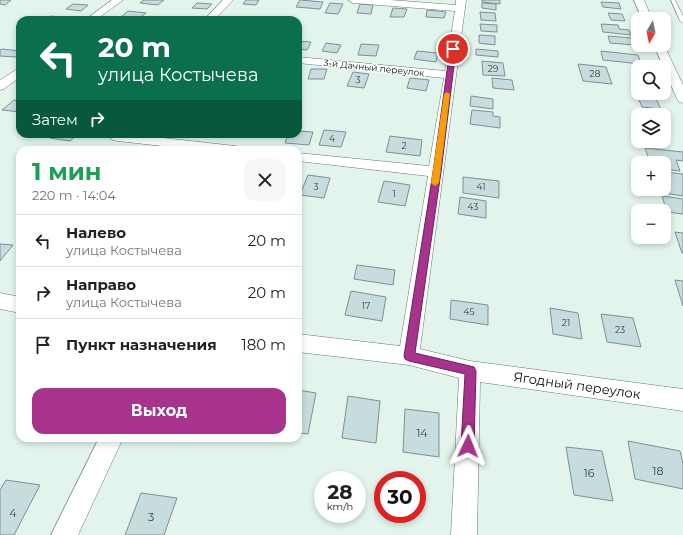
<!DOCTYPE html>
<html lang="ru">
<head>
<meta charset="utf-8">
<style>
  :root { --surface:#fff; --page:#f6f6f6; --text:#202124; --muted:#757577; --line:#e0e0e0; --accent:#a8338c }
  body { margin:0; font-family:Montserrat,sans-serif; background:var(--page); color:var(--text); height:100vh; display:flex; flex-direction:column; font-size:15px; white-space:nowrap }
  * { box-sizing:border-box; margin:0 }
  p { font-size:13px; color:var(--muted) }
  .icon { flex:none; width:22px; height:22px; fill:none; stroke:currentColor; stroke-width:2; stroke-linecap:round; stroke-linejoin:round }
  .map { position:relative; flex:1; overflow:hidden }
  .details { position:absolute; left:16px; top:146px; width:286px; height:296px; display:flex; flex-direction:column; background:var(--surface); border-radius:12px; box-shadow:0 2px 6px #0003 }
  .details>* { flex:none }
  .banner { position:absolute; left:16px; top:16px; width:286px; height:122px; border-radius:12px; box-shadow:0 2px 6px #0003; background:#0b6e4f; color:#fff; overflow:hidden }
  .needle { width:26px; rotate:189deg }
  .controls { position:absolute; left:631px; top:12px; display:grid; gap:8px }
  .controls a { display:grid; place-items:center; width:40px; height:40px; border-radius:8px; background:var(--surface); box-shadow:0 2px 6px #0003; font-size:20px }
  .speed { position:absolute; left:314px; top:471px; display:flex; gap:8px; font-size:20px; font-weight:700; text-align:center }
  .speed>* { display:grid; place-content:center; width:52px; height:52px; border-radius:50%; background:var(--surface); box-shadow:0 2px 6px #0003; line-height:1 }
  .speed small { font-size:10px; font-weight:400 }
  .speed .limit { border:6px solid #d22; background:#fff; color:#111 }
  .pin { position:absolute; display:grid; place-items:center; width:34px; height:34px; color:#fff; margin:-17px; border:2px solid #fff; border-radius:50%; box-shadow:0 1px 4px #0007 }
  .me { position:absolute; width:44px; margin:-22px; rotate:2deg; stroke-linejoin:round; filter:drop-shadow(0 0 3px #0008) }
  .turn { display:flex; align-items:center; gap:14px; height:84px; padding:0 16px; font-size:18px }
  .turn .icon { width:52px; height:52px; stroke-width:2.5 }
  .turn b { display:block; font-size:28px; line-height:34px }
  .then { display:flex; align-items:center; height:38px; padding:0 16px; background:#0003; gap:8px; font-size:15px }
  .round { display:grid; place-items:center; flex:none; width:42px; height:42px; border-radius:12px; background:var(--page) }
  .overview { display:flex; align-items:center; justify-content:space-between; height:68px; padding:0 16px }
  h1 { font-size:24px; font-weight:700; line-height:30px; color:#1e9e55 }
  .cta { display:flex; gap:8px; margin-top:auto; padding:8px 16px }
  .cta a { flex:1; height:46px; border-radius:12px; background:var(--accent); color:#fff; font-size:16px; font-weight:700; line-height:46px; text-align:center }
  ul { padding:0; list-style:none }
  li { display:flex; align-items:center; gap:12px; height:52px; padding:0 16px; border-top:1px solid var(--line) }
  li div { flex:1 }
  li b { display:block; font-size:15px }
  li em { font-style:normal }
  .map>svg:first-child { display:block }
</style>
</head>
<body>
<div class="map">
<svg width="683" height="535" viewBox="0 0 683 535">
  <rect width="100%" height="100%" fill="#e2f4ec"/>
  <!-- building -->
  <g fill="#c7dcdd" stroke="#7d9192">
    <polygon points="0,0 11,0 5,5 0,4"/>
    <polygon points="144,0 164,0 158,5 140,3"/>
    <polygon points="246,0 259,0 256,5 243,4"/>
    <polygon points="300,0 323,2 320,9 296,7"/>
    <polygon points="482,0 500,0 500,4 482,2"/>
    <polygon points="601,2 619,3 621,9 603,7"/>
    <polygon points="197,3 212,4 207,9 192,8"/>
    <polygon points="330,3 343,4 338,14 325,13"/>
    <polygon points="482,3 496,4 496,10 482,8"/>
    <polygon points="73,4 88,5 81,11 66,9"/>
    <polygon points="360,4 373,5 371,14 357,13"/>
    <polygon points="393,8 407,9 404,17 390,17"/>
    <polygon points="427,10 446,12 444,18 426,17"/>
    <polygon points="128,11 146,13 139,18 121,17"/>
    <polygon points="480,12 495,13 496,21 481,20"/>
    <polygon points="608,13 622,14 625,21 611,20"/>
    <polygon points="51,16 70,18 67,20 46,20"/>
    <polygon points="480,24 497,25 497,32 481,31"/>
    <polygon points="601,24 618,25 619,29 629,30 631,35 603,32"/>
    <polygon points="479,35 495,36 495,45 479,43"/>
    <polygon points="608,36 632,38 634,45 610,43"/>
    <polygon points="298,41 311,42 307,50 298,49"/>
    <polygon points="326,43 341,45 337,53 322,51"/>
    <polygon points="361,44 379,45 376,56 358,55"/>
    <polygon points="2,49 20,51 20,53 15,57 0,56 0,50"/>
    <polygon points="476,49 498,51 498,57 476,55"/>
    <polygon points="417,51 438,53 436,62 414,59"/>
    <polygon points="601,51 638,55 641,64 603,60"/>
    <polygon points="482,61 503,63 505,76 483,75"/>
    <polygon points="578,64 606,67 612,84 583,81"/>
    <polygon points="311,69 327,69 324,79 308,79"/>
    <polygon points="353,72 369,74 364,88 347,86"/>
    <polygon points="410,78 429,80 426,91 407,88"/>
    <polygon points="492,78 512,80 514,90 493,88"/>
    <polygon points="637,95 655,97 661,109 642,107"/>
    <polygon points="471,96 493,99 493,109 470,106"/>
    <polygon points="14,100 20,101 20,112 2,110"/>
    <polygon points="472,110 493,112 493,116 500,117 500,128 470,124"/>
    <polygon points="633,113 653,115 638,115 638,124"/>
    <polygon points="324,130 346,132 341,147 319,145"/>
    <polygon points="298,131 313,132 309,145 285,143 288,134 298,134"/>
    <polygon points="54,134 78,134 70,141 50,138"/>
    <polygon points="228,134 248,134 247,137"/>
    <polygon points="390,136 422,140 420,156 386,152"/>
    <polygon points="645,148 683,152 683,161 676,160 680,171 664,169 664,163 650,163"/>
    <polygon points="664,172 683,174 683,196 644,190 644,189 664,189"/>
    <polygon points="308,175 330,178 324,198 300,195"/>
    <polygon points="463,177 499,181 499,198 463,193"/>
    <polygon points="384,181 410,185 405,206 378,202"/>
    <polygon points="662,196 683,199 683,214 667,212"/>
    <polygon points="460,197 486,201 486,218 458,214"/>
    <polygon points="675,232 683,233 683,253 682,253"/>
    <polygon points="0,244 13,245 0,261"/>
    <polygon points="357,265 395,270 393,285 354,279"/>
    <polygon points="675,280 683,281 683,306"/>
    <polygon points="351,291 386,297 382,321 345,315"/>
    <polygon points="451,300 488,305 488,325 450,319"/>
    <polygon points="550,308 578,313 582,339 553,334"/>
    <polygon points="601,314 633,318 641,347 607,342"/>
    <polygon points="298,390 316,393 308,434 298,433"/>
    <polygon points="348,396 380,401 376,443 342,438"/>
    <polygon points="405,409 439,413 439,457 403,452"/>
    <polygon points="628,441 680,451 683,464 683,489 635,479"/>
    <polygon points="566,447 602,451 613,501 574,495"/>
    <polygon points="6,480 40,485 14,535 0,535 0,490"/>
    <polygon points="141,493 177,498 164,535 125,535"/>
  </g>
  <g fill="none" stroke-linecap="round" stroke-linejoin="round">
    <defs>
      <polygon id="lane" points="671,0 675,0 683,16 683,23 680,21"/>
      <g id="street">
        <polygon points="112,0 123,0 96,20 85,20"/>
        <polygon points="223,0 233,0 214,20 204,20"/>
        <polygon points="348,0 390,0 456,5 456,0 466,0 420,349 470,361 683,389 683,411 480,382 477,535 451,535 459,378 409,365 298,352 298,334 400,346 428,176 298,161 298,153 429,166 444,78 298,63 298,57 445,71 455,11 353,3"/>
        <polygon points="634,0 644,0 652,19 642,19"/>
        <polygon points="654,45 664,45 683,85 683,103 679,102 677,99"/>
        <polygon points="20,69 20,77 4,89 0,90 0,80 16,70"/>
        <polygon points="106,134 128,134 235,146 240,147 242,150 197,150 118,141 113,140"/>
        <polygon points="0,293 20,297 20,313 0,309"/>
        <polygon points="99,438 123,438 78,535 51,535"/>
      </g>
    </defs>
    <!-- lane casing -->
    <use href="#lane" stroke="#687871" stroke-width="1"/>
    <!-- street casing -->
    <use href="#street" stroke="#687871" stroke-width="1"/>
    <!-- lane -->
    <use href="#lane" fill="#fff" fill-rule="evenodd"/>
    <!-- street -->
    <use href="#street" fill="#fff" fill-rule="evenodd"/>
  </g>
  <!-- route -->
  <polygon fill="#a8338c" stroke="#6d215b" points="453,47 456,49 441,172 415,353 474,367 476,371 474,446 472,450 468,452 463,450 461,446 465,374 409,361 405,359 404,356 433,172 450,49"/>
  <!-- slow -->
  <polygon fill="#f59e0b" points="447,92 450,94 439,183 435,186 431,183 444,94"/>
  <g text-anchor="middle" stroke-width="3" stroke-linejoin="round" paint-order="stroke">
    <!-- far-street labels -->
    <g font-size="9" fill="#080e0b" stroke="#fff">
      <text transform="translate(374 68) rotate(6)" y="3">3-й Дачный переулок</text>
    </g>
    <!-- number labels -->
    <g font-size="9" fill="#384240">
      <text x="493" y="72">29</text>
      <text x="595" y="77">28</text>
      <text x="358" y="83">3</text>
      <text x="332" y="142">4</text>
      <text x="404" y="149">2</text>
      <text x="316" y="190">3</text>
      <text x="481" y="190">41</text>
      <text x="394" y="197">1</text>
      <text x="473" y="210">43</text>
      <text x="366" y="309">17</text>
      <text x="469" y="315">45</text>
      <text x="566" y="326">21</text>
      <text x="620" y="333">23</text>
    </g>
    <!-- near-number labels -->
    <g font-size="11" fill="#384240">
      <text x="422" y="437">14</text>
      <text x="658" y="475">18</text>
      <text x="589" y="477">16</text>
      <text x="13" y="517">4</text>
      <text x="151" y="521">3</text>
    </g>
    <!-- near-street labels -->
    <g font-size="13" fill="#080e0b" stroke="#fff">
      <text transform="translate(577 385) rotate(8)" y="5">Ягодный переулок</text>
    </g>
  </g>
</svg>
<div class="controls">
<a><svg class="needle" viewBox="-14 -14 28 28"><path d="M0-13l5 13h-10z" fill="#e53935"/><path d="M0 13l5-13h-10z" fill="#757577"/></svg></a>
<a><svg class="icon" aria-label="search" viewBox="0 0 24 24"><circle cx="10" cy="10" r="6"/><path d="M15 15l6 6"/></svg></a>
<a><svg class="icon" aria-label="layers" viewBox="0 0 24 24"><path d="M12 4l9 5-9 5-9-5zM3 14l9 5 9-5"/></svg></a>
<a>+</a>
<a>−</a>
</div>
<div class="speed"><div>28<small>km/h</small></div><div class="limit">30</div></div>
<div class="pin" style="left:453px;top:49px;background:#d93025"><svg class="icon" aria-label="arrive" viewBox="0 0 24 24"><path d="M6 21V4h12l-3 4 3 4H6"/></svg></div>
<svg class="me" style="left:468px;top:446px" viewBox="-20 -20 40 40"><path d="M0-17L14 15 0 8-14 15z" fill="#a8338c" stroke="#fff" stroke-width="4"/></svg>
<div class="banner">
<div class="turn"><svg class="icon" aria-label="left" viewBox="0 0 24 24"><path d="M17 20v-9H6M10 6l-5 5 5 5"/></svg><div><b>20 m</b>улица Костычева</div></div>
<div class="then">Затем<svg class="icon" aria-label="right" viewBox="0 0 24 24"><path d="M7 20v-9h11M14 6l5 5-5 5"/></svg></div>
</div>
<section class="details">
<div class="overview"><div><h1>1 мин</h1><p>220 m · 14:04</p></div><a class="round"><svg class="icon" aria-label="close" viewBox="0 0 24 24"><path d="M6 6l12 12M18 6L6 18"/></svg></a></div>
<ul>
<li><svg class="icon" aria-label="left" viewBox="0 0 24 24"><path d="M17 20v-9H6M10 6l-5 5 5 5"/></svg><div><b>Налево</b><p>улица Костычева</p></div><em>20 m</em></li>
<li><svg class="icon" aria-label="right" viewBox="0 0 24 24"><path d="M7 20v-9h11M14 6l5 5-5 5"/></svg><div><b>Направо</b><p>улица Костычева</p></div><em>20 m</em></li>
<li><svg class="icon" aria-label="arrive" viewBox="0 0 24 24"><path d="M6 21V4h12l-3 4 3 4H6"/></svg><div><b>Пункт назначения</b></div><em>180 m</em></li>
</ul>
<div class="cta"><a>Выход</a></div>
</section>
</div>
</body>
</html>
